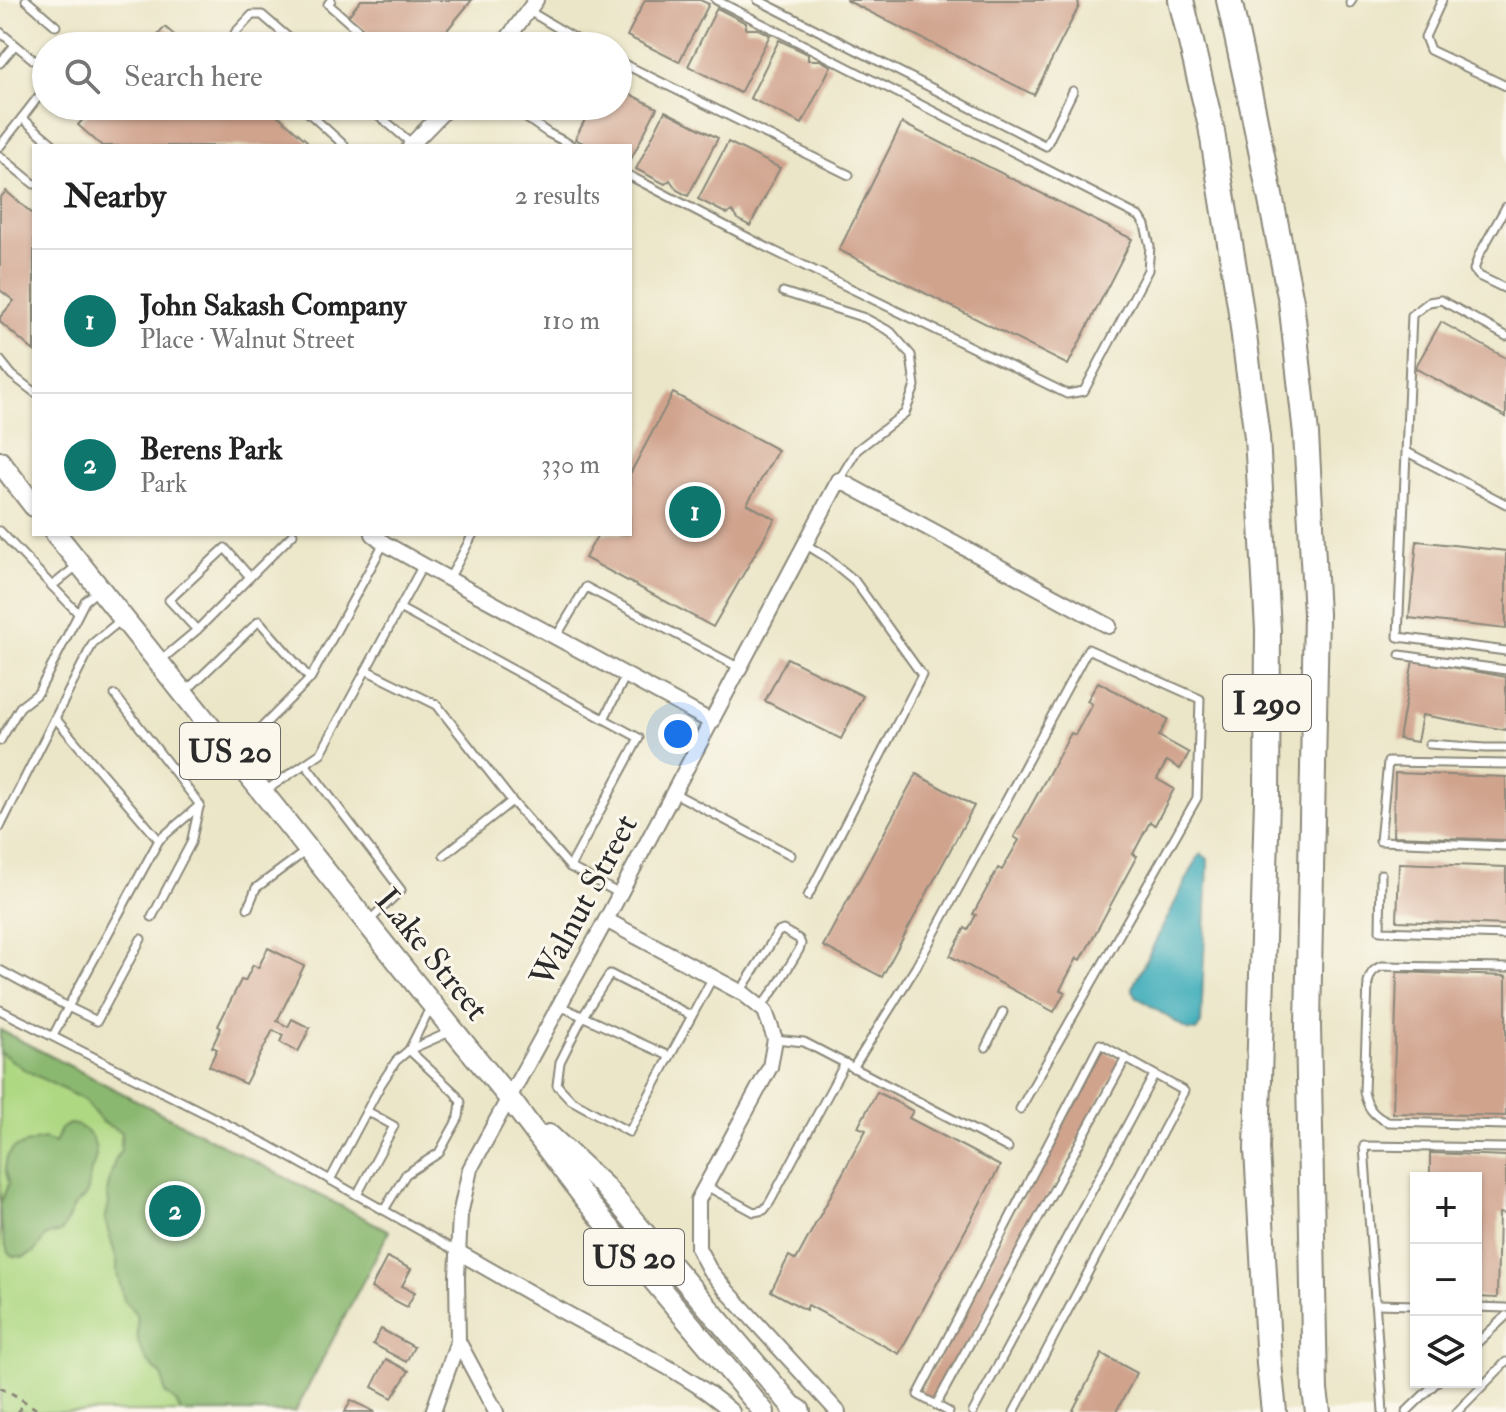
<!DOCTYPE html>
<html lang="en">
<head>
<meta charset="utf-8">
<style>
  body { margin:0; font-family:"IM FELL Double Pica",serif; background:#f6f6f6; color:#222 }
  .controls { position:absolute; right:24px; bottom:24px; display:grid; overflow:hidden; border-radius:0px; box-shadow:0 2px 6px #0004 }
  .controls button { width:72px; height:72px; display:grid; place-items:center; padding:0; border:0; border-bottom:2px solid #e0e0e0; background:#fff; color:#222; font:40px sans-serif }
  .you { position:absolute; left:678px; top:734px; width:28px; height:28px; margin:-20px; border:6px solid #fff; border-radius:50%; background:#1a73e8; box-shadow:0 0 0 12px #1a73e833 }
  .badge { display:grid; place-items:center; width:52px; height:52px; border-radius:50%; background:#0f766e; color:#fff; font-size:26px; font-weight:700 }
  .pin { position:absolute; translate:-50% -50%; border:4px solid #fff; box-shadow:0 2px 8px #0006 }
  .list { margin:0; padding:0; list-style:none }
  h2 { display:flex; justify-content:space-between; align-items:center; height:104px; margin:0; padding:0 32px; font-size:34px }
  h2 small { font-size:26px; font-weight:400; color:#767676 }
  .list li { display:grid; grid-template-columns:52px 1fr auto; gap:24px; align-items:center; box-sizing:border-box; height:144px; padding:0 32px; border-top:2px solid #e0e0e0 }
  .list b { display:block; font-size:30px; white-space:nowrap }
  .list p { margin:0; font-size:26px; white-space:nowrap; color:#767676 }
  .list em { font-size:26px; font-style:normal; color:#767676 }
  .icon { flex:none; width:44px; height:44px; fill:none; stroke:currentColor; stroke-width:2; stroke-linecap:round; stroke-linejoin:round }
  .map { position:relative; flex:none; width:1506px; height:1412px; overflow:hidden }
  .search { position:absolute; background:#fff; box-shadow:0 2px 6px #0004; left:32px; top:32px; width:600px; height:88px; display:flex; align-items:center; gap:20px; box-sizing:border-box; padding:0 28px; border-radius:44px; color:#767676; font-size:30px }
  .panel { position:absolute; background:#fff; box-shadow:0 2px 6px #0004; left:32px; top:144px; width:600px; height:392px; border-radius:0px }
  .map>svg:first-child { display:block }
  .green { fill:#afd883; stroke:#6d8257; stroke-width:2 }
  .forest { fill:#8bb871; stroke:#5b724e; stroke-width:2 }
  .water { fill:#3babb9; stroke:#336b72; stroke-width:2 }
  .building { fill:#d0a38d }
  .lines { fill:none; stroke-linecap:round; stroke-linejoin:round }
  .service-casing { stroke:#8b887a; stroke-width:11 }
  .minor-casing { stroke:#8b887a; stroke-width:18 }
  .primary-casing { stroke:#8b887a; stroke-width:24 }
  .motorway-casing { stroke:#8b887a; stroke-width:28 }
  .path { stroke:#8b887a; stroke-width:3; stroke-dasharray:6 6; stroke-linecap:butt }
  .service { stroke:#fff; stroke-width:7 }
  .minor { stroke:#fff; stroke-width:14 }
  .primary { stroke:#fff; stroke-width:20 }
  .motorway { stroke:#fff; stroke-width:24 }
  .labels { text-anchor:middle; stroke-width:6; stroke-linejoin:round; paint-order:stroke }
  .shield { fill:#fbf7ec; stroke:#696865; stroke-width:2 }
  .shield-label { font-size:32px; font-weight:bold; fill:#2b2b2b }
  .street-label { font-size:34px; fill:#2b2b2b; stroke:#fbf7ec }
</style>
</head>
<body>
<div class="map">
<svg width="1506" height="1412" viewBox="0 0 1506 1412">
  <rect width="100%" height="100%" fill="#fbf7ec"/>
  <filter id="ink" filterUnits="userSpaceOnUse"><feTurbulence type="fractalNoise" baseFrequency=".0125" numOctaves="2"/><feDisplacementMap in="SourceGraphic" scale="16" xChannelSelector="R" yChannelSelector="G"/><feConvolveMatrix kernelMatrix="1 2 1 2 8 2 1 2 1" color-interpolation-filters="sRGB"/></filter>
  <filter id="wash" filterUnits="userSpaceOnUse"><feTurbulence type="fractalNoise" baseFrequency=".006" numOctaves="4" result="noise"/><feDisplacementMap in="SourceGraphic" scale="32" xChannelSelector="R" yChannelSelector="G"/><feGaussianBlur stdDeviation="1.8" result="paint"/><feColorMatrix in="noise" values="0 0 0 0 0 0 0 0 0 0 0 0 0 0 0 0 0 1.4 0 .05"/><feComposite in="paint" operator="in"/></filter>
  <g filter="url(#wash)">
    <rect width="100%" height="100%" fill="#ebe6c8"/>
    <polygon class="green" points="0,1030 389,1231 295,1412 0,1412"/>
    <g class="forest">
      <polygon points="0,1030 389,1231 295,1412 181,1412 176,1402 165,1393 163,1377 147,1361 138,1343 137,1315 124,1300 117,1273 117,1261 105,1220 109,1203 107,1193 110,1178 115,1160 121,1150 121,1132 102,1122 84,1100 25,1070 0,1052"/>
      <path d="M 69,1124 C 85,1125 95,1137 96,1153 C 96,1160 93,1165 91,1171 C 88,1179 90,1188 86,1195 C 82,1201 76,1202 73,1208 C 69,1216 67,1223 62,1231 L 46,1236 L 34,1252 L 24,1257 L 14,1256 L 9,1253 L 5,1244 L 0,1219 L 0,1204 L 9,1183 L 5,1169 L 7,1157 L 14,1148 L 35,1141 L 45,1139 L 55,1143 L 61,1129 Z"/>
    </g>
    <polygon class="water" points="1201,854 1208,859 1208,864 1201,1024 1196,1031 1188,1030 1137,997 1132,988 1198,857"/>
    <g id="blocks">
      <g class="building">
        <polygon points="361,0 472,0 434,46 385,46 348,16"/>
        <polygon points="645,0 700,0 709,4 679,62 627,36"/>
        <polygon points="846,0 1078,0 1079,6 1034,95"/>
        <polygon points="717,8 746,23 746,29 758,29 770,35 740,93 688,66"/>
        <polygon points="165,27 187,46 148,46"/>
        <polygon points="779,40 808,54 808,60 820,60 831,66 802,124 750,98"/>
        <polygon points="618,88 657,108 630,161 630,146 589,146 575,139 592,106 618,106"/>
        <polygon points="95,106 267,106 307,141 305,144 307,146 102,146 78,125"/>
        <polygon points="665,111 718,138 688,196 677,190 670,180 665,184 636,169"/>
        <polygon points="902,123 1132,239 1068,365 839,250"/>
        <polygon points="728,142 780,168 750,226 739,220 732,211 727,214 698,199"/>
        <polygon points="6,191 34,215 34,351 0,322 0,317 14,301 0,290 0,198"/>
        <polygon points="1441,322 1506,358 1506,417 1415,368"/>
        <polygon points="673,393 778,450 747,504 775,519 713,627 585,558 598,534 630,534 630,474"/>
        <polygon points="1417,541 1506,551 1506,629 1409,618"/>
        <polygon points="787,658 863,696 841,739 765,701"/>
        <polygon points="1413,660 1506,677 1506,730 1422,715 1417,742 1399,739"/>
        <polygon points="1098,682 1168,719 1159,736 1189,753 1180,769 1167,761 1157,779 1174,789 1155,825 1150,822 1133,854 1137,856 1081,960 1077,958 1060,990 1065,992 1054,1012 950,956 965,928 968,930 976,915 973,914 998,868 1002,870 1019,840 1014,837 1071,733 1075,735 1092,704 1087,701"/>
        <polygon points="1395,773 1506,777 1506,840 1393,836"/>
        <polygon points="916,774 974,806 882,977 823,946"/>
        <polygon points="1399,863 1506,867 1506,925 1397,921"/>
        <polygon points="268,948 304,966 277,1021 288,1027 292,1019 310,1028 298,1052 280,1042 283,1035 273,1030 245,1084 209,1066 217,1049 212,1047 221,1028 218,1026 241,980 245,981 253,965 258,968"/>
        <polygon points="1397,972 1506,976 1506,1116 1393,1113"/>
        <polygon points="1103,1050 1121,1060 936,1402 920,1394"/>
        <polygon points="877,1092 913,1111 909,1118 1000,1166 899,1354 808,1305 806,1310 771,1291 789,1256 796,1260 866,1130 858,1127"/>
        <polygon points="1430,1153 1506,1156 1506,1214 1499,1213 1497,1298 1476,1297 1476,1178 1430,1178"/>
        <polygon points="387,1257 411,1269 402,1286 415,1292 407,1307 371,1288"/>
        <polygon points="381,1329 414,1347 406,1362 373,1344"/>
        <polygon points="1102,1354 1137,1373 1116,1412 1072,1412"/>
        <polygon points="386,1359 409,1371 392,1398 372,1387"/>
        <polygon points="351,1400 375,1412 345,1412"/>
      </g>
    </g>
  </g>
  <g filter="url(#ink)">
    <use href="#blocks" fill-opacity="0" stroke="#8b887a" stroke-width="2"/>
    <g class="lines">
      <defs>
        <g id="service">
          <polyline points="26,0 56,26"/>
          <polyline points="331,0 328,4 376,46"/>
          <polyline points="758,0 1046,146 1073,91"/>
          <polyline points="1442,0 1425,37 1430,50 1506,86"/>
          <polyline points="1350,3 1352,0"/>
          <polyline points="529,11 588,46"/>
          <polyline points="0,32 46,70"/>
          <polyline points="235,46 235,33 252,15 262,15 298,46"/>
          <polyline points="618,61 849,175"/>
          <polyline points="0,63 15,45"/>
          <polyline points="301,106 345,146"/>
          <polyline points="368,106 411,143"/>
          <polyline points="509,106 548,133 573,146"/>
          <polyline points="22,118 55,146"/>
          <polyline points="0,146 46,87"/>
          <polyline points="0,156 34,184"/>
          <polyline points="630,176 768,248 1067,394 1084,391 1148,270 1150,246 1145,225 1140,217 716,0"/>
          <polyline points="1506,207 1479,255 1474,270 1479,276 1506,289"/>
          <polyline points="783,292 865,318 891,332 911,355 915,386 905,413 857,450 839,480"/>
          <polyline points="1506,336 1441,300 1429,302 1412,315 1398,637 1506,651"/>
          <polyline points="0,360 12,375 34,392"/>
          <polyline points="1407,452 1506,504"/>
          <polyline points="0,531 52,586 78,565"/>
          <polyline points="805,544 826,557 854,580 922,675 808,896"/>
          <polyline points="449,579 473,534"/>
          <polyline points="52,586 78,613"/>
          <polyline points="399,608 639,738 570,867"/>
          <polyline points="197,630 169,600 225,548 250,577"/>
          <polyline points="556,637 586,587 740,668"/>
          <polyline points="1400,655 1506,670"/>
          <polyline points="160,661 197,630 293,534"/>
          <polyline points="366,670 437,705 512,801 570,867 620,894"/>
          <polyline points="310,679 384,543"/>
          <polyline points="185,692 259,621 310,679 234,755"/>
          <polyline points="55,718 159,840 200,805 115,695"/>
          <polyline points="604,719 626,675"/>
          <polyline points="0,741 20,707 38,693 85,601 98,590"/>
          <polyline points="1429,744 1485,748 1506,748"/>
          <polyline points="1506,764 1388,762 1380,841 1506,846"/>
          <polyline points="306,765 401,890 369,921"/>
          <polyline points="265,791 321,753 423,565"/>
          <polyline points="674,793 791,855"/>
          <polyline points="0,827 93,643 121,620"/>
          <polyline points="444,855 512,801"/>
          <polyline points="1381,874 1380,931 1506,935"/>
          <polyline points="248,908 256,888 306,851"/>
          <polyline points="152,917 191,843 199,807"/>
          <path d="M 1506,968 L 1382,966 C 1373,969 1370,974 1368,983 L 1364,1092 C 1367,1107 1373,1116 1388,1122 L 1506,1125"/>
          <polyline points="0,970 68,1007 159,840"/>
          <polyline points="740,992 778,932 783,930 799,939 801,944 799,950 777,986 761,1007"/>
          <polyline points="560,1006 669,1056"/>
          <polyline points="0,1010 270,1146 458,1252"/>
          <polyline points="692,1016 610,974 583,1016 560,1062 557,1085 571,1100 629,1132 713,977"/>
          <polyline points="53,1036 68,1007 97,1021 141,939"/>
          <polyline points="775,1039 804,1042 1008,1148"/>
          <polyline points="986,1047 1003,1012"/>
          <polyline points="409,1050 431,1006"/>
          <polyline points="853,1068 916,967 1088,649 1200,699 1197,798 1020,1109"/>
          <polyline points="330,1180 381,1084 396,1061 409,1050 450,1032"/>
          <polyline points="706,1186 754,1212 764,1210 770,1202 845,1063"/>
          <polyline points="357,1195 394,1126 367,1111"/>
          <polyline points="384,1210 406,1174 439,1153 459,1117 461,1102 455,1093 409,1050"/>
          <polyline points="1375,1304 1416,1305"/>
          <polyline points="1476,1307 1506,1308"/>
          <polyline points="1476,1344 1506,1316"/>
          <polyline points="936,1405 1126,1058"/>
          <polyline points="949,1412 918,1395 1100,1044 1184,1091 1014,1412"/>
          <polyline points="973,1412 1154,1075"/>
          <polyline points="1383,1412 1364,1146 1506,1148"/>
          <polyline points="1406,1412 1437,1382"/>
          <polyline points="1457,1412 1506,1362"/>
        </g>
        <g id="minor">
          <polyline points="502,46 536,0"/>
          <polyline points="410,146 449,106"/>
          <polyline points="373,534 384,543 423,565 712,722"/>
          <polyline points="606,920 744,994 765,1011 775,1039 770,1067 698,1200 698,1248 709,1269 727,1291 838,1412"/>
          <path d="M 458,1252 C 501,1276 543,1301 586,1324 C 635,1351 690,1374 732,1412"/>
          <polyline points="458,1341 496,1412"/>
          <polyline points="433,1412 458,1341 457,1276 460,1215 470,1169 606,920 839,480 1109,626"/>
        </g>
        <g id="primary">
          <polyline points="0,462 34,506"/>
          <polyline points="56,534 427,998 509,1098 585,1199 764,1412"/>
          <polyline points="549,1135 604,1186 797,1412"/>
        </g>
        <g id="motorway">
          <polyline points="1181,0 1211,126 1240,305 1257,437 1268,630 1267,799 1257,1149 1269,1364 1274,1412"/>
          <polyline points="1229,0 1253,110 1291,301 1306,434 1316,614 1308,1025 1315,1391 1318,1412"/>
          <polyline points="795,1410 798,1412"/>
        </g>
      </defs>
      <use href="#service" class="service-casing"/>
      <use href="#minor" class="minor-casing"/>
      <use href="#primary" class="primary-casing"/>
      <use href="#motorway" class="motorway-casing"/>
      <g class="path">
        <polyline points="0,1388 13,1394 41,1412"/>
        <polyline points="18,1412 25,1401"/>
      </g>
      <use href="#service" class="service"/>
      <use href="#minor" class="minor"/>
      <use href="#primary" class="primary"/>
      <use href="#motorway" class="motorway"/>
    </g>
  </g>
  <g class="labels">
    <g class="shield">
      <rect x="1223" y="675" width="88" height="56" rx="6"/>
      <rect x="180" y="723" width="100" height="56" rx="6"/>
      <rect x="584" y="1229" width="100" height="56" rx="6"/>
    </g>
    <g class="shield-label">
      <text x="1267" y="714">I 290</text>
      <text x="230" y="762">US 20</text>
      <text x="634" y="1268">US 20</text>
    </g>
    <g class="street-label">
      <text transform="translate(583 900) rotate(-62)" y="12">Walnut Street</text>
      <text transform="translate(433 954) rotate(51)" y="12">Lake Street</text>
    </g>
  </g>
</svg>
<div class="controls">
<button>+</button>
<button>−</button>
<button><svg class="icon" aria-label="layers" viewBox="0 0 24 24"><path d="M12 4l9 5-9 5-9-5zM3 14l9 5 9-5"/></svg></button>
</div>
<div class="you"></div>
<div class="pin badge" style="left:695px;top:512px">1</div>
<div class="pin badge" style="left:175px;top:1211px">2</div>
<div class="search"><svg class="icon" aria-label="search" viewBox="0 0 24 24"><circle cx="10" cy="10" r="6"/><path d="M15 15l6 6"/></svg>Search here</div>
<section class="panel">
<h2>Nearby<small>2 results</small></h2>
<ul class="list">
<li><span class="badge">1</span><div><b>John Sakash Company</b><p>Place · Walnut Street</p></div><em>110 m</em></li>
<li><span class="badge">2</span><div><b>Berens Park</b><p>Park</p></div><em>330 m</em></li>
</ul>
</section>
</div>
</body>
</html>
